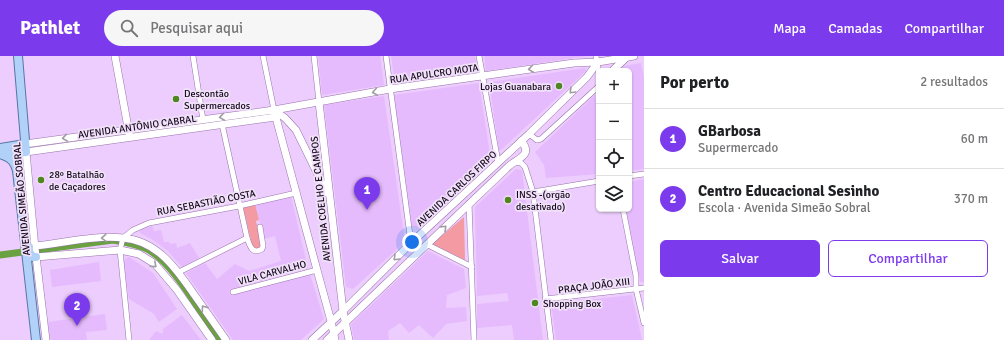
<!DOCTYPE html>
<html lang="pt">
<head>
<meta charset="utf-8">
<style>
  body { margin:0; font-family:Signika,sans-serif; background:#f6f6f6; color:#202124 }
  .controls { position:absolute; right:12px; top:12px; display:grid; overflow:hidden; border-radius:6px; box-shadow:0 1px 3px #0004 }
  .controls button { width:36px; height:36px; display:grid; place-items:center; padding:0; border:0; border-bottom:1px solid #e0e0e0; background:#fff; color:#202124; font:20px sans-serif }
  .you { position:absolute; left:412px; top:186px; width:14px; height:14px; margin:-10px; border:3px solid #fff; border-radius:50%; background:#1a73e8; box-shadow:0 0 0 6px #1a73e833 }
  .badge { display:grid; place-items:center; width:26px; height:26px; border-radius:50%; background:#7c3aed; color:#fff; font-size:13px; font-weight:700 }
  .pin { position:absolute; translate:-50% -33px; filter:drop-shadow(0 1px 2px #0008) }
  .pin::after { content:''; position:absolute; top:21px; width:14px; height:12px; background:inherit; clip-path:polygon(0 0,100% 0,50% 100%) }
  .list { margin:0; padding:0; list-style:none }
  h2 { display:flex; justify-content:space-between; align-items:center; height:52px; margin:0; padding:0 16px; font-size:17px }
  h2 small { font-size:13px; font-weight:400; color:#757577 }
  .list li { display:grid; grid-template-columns:26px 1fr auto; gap:12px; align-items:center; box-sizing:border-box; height:60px; padding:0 16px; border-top:1px solid #e0e0e0 }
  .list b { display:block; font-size:15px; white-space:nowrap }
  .list p { margin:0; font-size:13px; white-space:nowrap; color:#757577 }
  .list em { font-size:13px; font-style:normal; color:#757577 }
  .actions { display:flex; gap:8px; padding:12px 16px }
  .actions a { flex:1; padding:9px 0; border:1px solid #7c3aed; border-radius:6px; text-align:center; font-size:14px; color:#7c3aed }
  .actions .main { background:#7c3aed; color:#fff }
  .icon { flex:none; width:22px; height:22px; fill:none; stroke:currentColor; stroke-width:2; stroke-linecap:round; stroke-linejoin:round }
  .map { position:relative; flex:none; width:644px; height:284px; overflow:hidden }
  header { display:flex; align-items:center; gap:24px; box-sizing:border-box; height:56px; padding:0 20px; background:#7c3aed; color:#fff }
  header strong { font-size:19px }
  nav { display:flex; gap:22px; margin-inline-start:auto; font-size:14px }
  .search { width:280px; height:36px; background:#f6f6f6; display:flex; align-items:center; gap:10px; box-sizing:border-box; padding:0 14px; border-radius:22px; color:#757577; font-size:15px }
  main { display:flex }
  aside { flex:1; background:#fff }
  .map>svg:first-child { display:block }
  .built { fill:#e6bbfd }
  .green { fill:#f49aa2 }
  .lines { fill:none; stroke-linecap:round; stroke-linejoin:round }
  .canal { stroke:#6aa141; stroke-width:7 }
  .street-casing { stroke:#9873ab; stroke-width:6 }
  .secondary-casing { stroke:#9873ab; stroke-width:8 }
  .primary-casing { stroke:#5876a7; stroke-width:10 }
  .street { stroke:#fff; stroke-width:5 }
  .secondary { stroke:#fff; stroke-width:7 }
  .primary { stroke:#b1d1f8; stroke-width:8 }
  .oneway { stroke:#a19ca4 }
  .poi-dot { fill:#4f861f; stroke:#f0e1f9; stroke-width:1.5 }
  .labels { text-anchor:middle; stroke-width:3.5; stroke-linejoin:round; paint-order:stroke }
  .street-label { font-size:10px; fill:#14071b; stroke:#f0e1f9 }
  .poi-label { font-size:10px; fill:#14071b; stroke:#f0e1f9; text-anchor:start }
</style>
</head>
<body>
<header>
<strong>Pathlet</strong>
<div class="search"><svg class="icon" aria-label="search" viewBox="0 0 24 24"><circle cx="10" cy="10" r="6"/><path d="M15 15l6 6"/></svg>Pesquisar aqui</div>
<nav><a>Mapa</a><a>Camadas</a><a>Compartilhar</a></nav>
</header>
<main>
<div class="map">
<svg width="644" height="284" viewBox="0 0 644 284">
  <rect width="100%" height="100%" fill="#eccdfd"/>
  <g class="built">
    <polygon points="318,0 380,0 384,29 322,39"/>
    <polygon points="391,0 475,0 478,14 395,27"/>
    <polygon points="484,0 587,0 486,15"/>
    <polygon points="641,7 644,21 644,113 629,115 629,15 619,15 623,10"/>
    <polygon points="585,12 586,15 501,94 499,94 489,26"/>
    <polygon points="479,27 491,105 418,172 412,170 394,39"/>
    <polygon points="595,39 599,62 599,118 546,122 544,109 535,96"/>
    <polygon points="384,40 405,186 353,233 346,231 324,49"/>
    <polygon points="516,113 522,114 543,284 514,284 512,269 477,272 477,248 509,245 507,237 477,240 475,151"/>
    <polygon points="644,123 644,226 640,226 626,153 629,153 629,126"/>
    <polygon points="291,140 308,212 229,234 231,239 310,218 324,263 301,284 233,284 186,217 205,207 217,223 235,208 249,215 281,205 275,180 264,183 255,148"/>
    <polygon points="152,170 154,175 161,174 164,186 169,186 170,188 176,187 177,192 190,187 199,202 182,211 168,195 153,184 140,177 140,173"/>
    <polygon points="428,195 464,213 466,232 447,239 446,252 466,251 467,265 446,268 433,282 419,269 409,277 400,267 388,275 389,284 354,284 351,268"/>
    <polygon points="129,201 153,217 177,253 159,266 154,258 129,243 123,204"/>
    <polygon points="99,206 101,225 52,231 50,214"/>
    <polygon points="632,239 642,284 556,284 551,248"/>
    <polygon points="105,258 107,274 86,276 87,284 50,284 48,266"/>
    <polygon points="182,259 201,284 149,284 156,275 163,278 163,273"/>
  </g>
  <g class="green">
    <polygon points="255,148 259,164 256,165 262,191 253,193 243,151"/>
    <polygon points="464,161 465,204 432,188"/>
  </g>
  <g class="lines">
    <path class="canal" d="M 0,199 L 113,184 C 125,186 138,188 149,194 C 176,210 200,257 219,284"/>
    <defs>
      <g id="street">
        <polyline points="193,0 203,64"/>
        <polyline points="263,0 274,54"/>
        <polyline points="314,0 319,46"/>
        <polyline points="386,0 411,187"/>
        <polyline points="479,0 498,106"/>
        <polyline points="596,0 599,18"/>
        <path d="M 222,68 L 247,182 C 250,190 252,199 262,193 L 263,190 L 260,171"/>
        <polyline points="529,78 537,84 541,83 599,30"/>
        <polyline points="516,106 521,107 525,111 533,136 551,284"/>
        <polyline points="629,120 644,118"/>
        <polyline points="533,136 599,125"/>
        <polyline points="469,147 474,284"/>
        <polyline points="623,153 636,220 636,233 644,267"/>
        <polyline points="426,188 472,211"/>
        <polyline points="179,216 247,182"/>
        <polyline points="233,236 317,214"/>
        <polyline points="545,243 644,232"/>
        <polyline points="129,284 120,194 123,182 133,174 149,167 239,150 296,137"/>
      </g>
      <g id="secondary">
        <polyline points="115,0 129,77"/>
        <polyline points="612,15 627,1"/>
        <polyline points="319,46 343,255 349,284"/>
        <polyline points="274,54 285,62 296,74 327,137"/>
        <polyline points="275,58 317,214 331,265 335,284"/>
        <polyline points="25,88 274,54 390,33 574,7 598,6 634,0"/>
        <path d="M 35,190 C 63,187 95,179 123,182 C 160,185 179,217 198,244 C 207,257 217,271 226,284"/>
        <polyline points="36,201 120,194 139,198 155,208 177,234 212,284"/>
        <polyline points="46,284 35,192 26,96 276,61"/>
        <polyline points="312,284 343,255 411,187 529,78 587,21 598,6"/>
        <path d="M 327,284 L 509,110 C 517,103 534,99 521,85"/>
      </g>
      <g id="primary">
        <polyline points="0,92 25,88"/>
        <path d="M 3,99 C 11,102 15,106 17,115 L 36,284"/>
        <polyline points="3,99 26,96 18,0"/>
        <polyline points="29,191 29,196 33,201 36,201"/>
      </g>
    </defs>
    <use href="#street" class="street-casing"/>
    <use href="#secondary" class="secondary-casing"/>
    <use href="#primary" class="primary-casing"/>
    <use href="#street" class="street"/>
    <use href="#secondary" class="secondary"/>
    <use href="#primary" class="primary"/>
  </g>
  <defs><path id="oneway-chevron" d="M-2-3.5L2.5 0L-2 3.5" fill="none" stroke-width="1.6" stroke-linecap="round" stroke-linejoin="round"/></defs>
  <g class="oneway">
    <use href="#oneway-chevron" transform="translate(531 13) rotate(172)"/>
    <use href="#oneway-chevron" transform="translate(572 35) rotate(135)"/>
    <use href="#oneway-chevron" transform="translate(375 36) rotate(170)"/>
    <use href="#oneway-chevron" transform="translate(222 61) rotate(172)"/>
    <use href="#oneway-chevron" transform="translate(65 82) rotate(172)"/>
    <use href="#oneway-chevron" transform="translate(444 172) rotate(-44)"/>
    <use href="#oneway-chevron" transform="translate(104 182) rotate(176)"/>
    <use href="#oneway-chevron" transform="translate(396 202) rotate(135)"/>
    <use href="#oneway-chevron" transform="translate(154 209) rotate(42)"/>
    <use href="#oneway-chevron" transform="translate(204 252) rotate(-125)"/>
  </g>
  <g class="poi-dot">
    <circle cx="559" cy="30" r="4"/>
    <circle cx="176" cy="43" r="4"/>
    <circle cx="41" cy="124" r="4"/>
    <circle cx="508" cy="144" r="4"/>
    <circle cx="535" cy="247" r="4"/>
  </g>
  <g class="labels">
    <g class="street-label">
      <text transform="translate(434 17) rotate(-8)" y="4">RUA APULCRO MOTA</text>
      <text transform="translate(137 70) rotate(-8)" y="4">AVENIDA ANTÔNIO CABRAL</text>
      <text transform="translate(456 132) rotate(-43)" y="4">AVENIDA CARLOS FIRPO</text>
      <text transform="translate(21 143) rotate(-95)" y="4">AVENIDA SIMEÃO SOBRAL</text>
      <text transform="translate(320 143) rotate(-96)" y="4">AVENIDA COELHO E CAMPOS</text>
      <text transform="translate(206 146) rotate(-11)" y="4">RUA SEBASTIÃO COSTA</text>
      <text transform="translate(272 216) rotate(-15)" y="4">VILA CARVALHO</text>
      <text transform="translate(594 229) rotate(-7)" y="4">PRAÇA JOÃO XIII</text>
    </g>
    <g class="poi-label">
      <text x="551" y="34" text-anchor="end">Lojas Guanabara</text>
      <text x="184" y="41">Descontão<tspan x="184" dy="12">Supermercados</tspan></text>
      <text x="49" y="122">28º Batalhão<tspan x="49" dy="12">de Caçadores</tspan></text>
      <text x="516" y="142">INSS -(orgão<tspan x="516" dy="12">desativado)</tspan></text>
      <text x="543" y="251">Shopping Box</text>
    </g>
  </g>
</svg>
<div class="controls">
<button>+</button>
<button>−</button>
<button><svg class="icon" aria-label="locate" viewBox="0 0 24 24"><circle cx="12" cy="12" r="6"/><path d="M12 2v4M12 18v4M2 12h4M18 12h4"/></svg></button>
<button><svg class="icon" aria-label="layers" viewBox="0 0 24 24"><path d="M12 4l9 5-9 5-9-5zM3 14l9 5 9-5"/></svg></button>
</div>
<div class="you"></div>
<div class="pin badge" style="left:367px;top:154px">1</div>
<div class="pin badge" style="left:77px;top:270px">2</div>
</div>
<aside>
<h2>Por perto<small>2 resultados</small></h2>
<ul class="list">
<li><span class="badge">1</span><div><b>GBarbosa</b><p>Supermercado</p></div><em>60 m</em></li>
<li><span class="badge">2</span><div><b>Centro Educacional Sesinho</b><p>Escola · Avenida Simeão Sobral</p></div><em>370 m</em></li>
</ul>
<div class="actions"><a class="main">Salvar</a><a>Compartilhar</a></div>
</aside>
</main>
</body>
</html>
